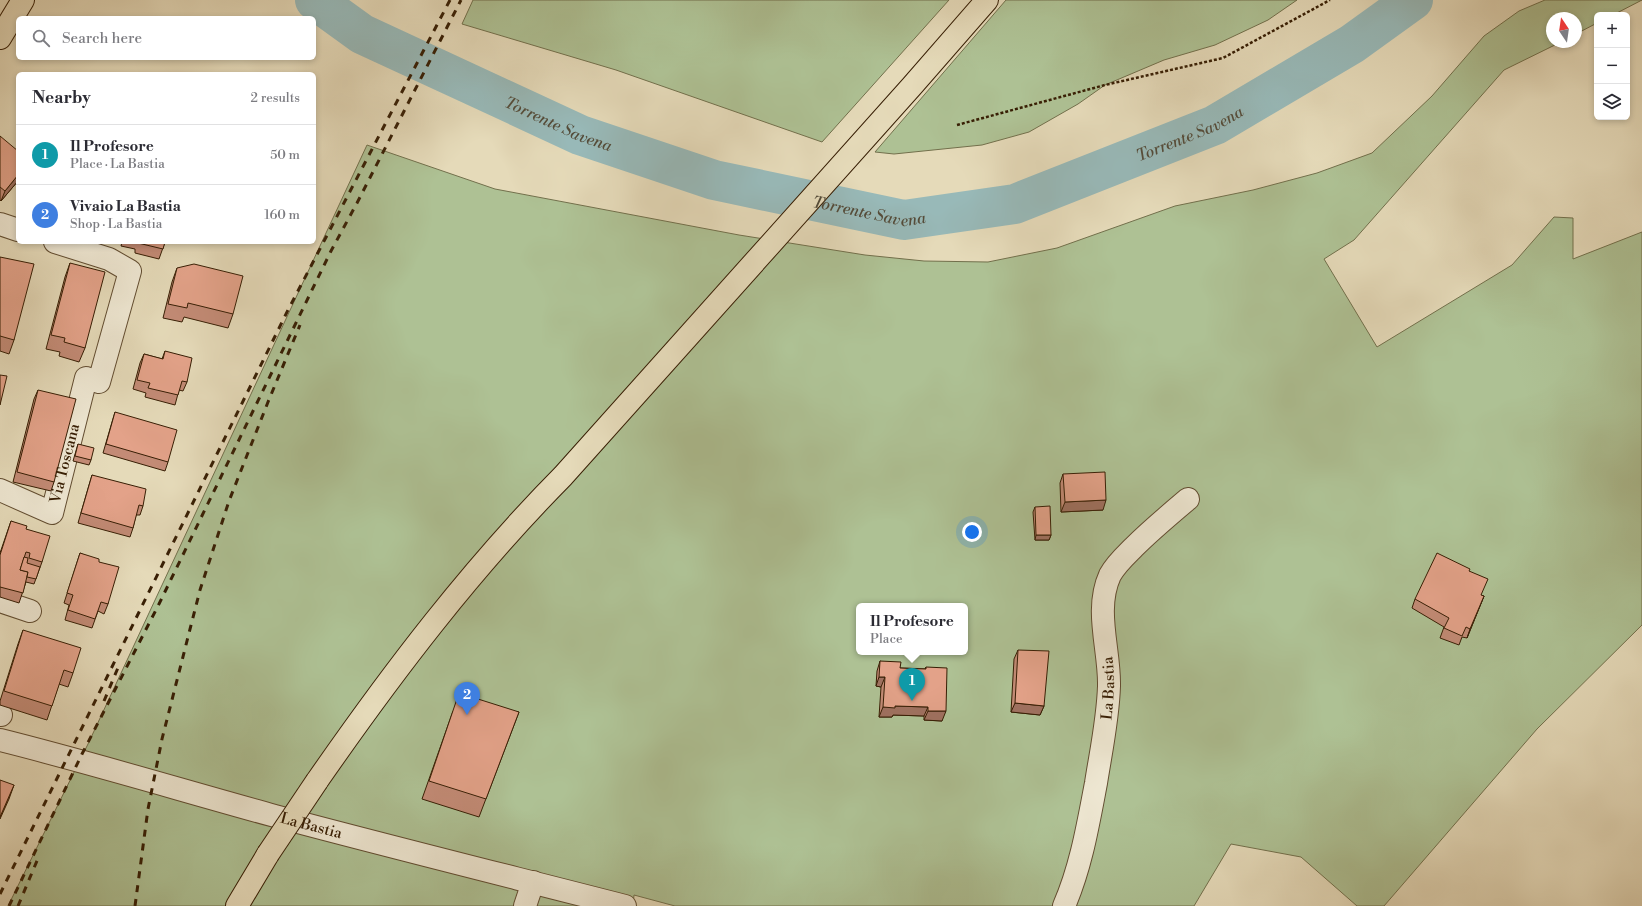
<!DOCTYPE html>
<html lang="en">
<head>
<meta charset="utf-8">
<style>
  body { margin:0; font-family:"Libre Bodoni",serif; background:#f7f7f7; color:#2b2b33 }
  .controls { position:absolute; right:12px; top:12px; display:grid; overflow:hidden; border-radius:6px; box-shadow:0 2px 6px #0003 }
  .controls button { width:36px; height:36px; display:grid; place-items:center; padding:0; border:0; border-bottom:1px solid #e1e1e2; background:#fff; color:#2b2b33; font:20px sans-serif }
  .compass { position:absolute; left:1546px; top:12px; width:36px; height:36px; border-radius:50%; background:#fff; box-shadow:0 2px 6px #0003; rotate:347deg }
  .you { position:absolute; left:972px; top:532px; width:14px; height:14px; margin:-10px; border:3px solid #fff; border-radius:50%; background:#1a73e8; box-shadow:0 0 0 6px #1a73e833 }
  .badge { display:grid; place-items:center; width:26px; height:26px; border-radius:50%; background:#8f2418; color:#fff; font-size:13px; font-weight:700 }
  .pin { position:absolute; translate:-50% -33px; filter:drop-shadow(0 1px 2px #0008) }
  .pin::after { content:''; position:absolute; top:21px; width:14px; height:12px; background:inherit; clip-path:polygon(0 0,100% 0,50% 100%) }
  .popup { position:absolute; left:856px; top:603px; width:112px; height:52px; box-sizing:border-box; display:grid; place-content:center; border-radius:6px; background:#fff; filter:drop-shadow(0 1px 3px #0005); font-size:13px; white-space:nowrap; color:#7c7c81 }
  .popup b { font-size:15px; color:#2b2b33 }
  .popup::after { content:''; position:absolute; left:50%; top:100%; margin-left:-8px; border:8px solid transparent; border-top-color:#fff }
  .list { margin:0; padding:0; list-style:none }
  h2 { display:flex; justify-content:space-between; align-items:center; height:52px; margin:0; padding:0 16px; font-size:17px }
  h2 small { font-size:13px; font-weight:400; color:#7c7c81 }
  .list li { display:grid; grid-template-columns:26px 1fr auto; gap:12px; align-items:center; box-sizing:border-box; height:60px; padding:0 16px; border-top:1px solid #e1e1e2 }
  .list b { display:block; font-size:15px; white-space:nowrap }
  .list p { margin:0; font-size:13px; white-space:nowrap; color:#7c7c81 }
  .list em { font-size:13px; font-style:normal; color:#7c7c81 }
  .icon { flex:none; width:22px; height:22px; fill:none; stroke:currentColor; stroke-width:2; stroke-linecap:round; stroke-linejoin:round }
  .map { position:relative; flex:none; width:1642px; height:906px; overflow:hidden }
  .search { position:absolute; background:#fff; box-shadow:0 2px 6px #0003; left:16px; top:16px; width:300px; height:44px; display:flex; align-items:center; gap:10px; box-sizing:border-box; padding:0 14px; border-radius:6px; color:#7c7c81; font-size:15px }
  .panel { position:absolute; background:#fff; box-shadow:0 2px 6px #0003; left:16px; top:72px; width:300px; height:172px; border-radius:6px }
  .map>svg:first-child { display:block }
  .green { fill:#aec194; stroke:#72704c; fill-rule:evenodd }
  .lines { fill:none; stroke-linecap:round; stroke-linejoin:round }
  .river { stroke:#98b9b8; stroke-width:40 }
  .minor-casing { stroke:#624d31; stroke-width:24 }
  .major-casing { stroke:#371e04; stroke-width:24 }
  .path { stroke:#371e04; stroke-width:2.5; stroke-dasharray:3 2; stroke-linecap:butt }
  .minor { stroke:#eee7d2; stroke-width:22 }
  .major { stroke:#e5dab9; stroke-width:22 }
  .rail { stroke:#371e04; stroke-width:3; stroke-dasharray:7 7; stroke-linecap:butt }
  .major-bridge-casing { stroke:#371e04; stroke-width:24; stroke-linecap:butt }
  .major-bridge { stroke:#e5dab9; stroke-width:22 }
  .wall { fill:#c38b76; stroke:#371e04 }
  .shaded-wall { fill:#9f7160; stroke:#371e04 }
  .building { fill:#e3a289; stroke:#371e04 }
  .labels { text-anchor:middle; stroke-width:3; stroke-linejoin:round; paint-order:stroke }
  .street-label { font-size:15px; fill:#371e04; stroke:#eee7d2 }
  .water-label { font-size:16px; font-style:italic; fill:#544c3a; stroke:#eee7d2 }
</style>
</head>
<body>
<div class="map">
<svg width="1642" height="906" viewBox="0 0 1642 906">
  <rect width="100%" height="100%" fill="#e5dab9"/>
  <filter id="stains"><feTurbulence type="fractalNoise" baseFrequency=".005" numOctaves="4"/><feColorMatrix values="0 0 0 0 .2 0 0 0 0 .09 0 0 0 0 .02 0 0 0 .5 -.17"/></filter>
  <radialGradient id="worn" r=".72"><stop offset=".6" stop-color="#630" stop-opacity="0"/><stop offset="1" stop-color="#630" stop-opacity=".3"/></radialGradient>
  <g class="green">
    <polygon points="473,0 949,0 822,142 616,70 462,24"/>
    <polygon points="1006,0 1297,0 1268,20 1215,45 1164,60 1105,85 1078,104 1029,132 982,145 894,154 875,152"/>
    <path d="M 1545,0 L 1642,0 L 1613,15 L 1597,15 L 1597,23 L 1576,34 L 1576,18 L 1552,18 L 1552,42 L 1561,42 L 1504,70 L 1354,240 L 1324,259 L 1377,347 L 1512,265 L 1554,217 L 1573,218 L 1573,259 L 1642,232 L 1642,625 L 1537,729 L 1384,906 L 1357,906 L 1301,857 L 1231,844 L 1194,906 L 675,906 L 634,895 L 633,906 L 8,906 L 88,744 L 367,145 L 495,189 L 739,235 L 865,255 L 924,261 L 988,262 L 1057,248 L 1175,206 L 1253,190 L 1317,173 L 1372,153 L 1432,96 L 1484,36 L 1519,11 ZM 859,606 L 965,606 L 965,652 L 859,652 Z"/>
  </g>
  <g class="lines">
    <path class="river" id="s1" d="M 315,0 L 362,34 L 580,135 L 714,180 L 904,220 L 1015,204 L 1215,125 L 1352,44 L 1413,0"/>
    <defs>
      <g id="minor">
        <polyline points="0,224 18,230"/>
        <path id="s2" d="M 0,490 L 52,513 L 86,378 L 99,382 L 130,271 L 109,259 L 55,242"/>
        <polyline points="0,601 30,611"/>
        <polyline points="0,714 1,715"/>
        <path id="s3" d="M 0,740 C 92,763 184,791 275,816 C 391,847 508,876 625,906"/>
        <polyline points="525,906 533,882"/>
        <path id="s4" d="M 1064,906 C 1081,867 1088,825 1096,783 C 1101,751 1108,719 1109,686 C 1110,650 1094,610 1110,575 C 1116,564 1125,556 1134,547 C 1151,530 1169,515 1188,499"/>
      </g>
      <g id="major">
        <polyline points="0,38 23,0"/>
        <path d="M 317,781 C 392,673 471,569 563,476 L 912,86 L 987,0"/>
        <polyline points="237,906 268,854"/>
      </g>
    </defs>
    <use href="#minor" class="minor-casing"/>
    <use href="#major" class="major-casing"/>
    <polyline class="path" points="957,125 1105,85 1223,58 1330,0"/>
    <use href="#minor" class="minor"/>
    <use href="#major" class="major"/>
    <g class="rail">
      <polyline points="104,701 120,663"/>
      <polyline points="0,894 288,310 450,0"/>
      <polyline points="9,906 82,754 158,606 331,251 357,203 461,0"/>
      <polyline points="18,906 39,856"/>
      <polyline points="135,906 148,809 162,739 200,590 229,501 268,402 300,325"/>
    </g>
    <defs>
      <polyline id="major-bridge" points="268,854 317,781"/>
    </defs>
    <use href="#major-bridge" class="major-bridge-casing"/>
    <use href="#major-bridge" class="major-bridge"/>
  </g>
  <g class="wall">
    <polygon points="0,136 18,181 1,201 0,200"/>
    <polygon points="122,242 165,242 159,259 135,253 135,249 121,246"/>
    <polygon points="0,257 14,340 9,354 0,351"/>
    <polygon points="70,263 85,348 79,362 59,356 60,352 46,349 65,277"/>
    <polygon points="177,268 233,314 228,328 184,317 182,322 163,318 172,282"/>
    <polygon points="165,351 187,382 183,391 179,390 175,405 145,397 146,393 133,389 140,363 144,354 162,359"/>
    <polygon points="38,390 54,482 51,491 13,482 34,399"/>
    <polygon points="115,412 168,462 165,471 103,453 112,422"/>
    <polygon points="78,444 91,460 89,465 73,461"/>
    <polygon points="1063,474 1103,510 1061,512 1060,483"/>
    <polygon points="92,475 143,506 140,515 136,515 133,528 130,537 78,523 89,485"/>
    <polygon points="1035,507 1051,535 1049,540 1035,540 1033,512"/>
    <polygon points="11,521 26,529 42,562 34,584 26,582 19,603 0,597 0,553"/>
    <polygon points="80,553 99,562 108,604 104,614 98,611 92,628 65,620 69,605 64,603"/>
    <polygon points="1469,571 1481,595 1484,596 1467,638 1462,637 1459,645 1440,638 1444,627 1412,608 1415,599"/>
    <polygon points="23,630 73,673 68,687 59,684 47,720 0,705 0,701 18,644"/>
    <polygon points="1018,650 1044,706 1040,715 1011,712 1014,659"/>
    <polygon points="880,661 900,668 925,669 926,667 942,721 924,720 924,716 893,715 892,717 879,717 881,687 876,686 877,671"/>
    <polygon points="453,711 519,712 479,817 422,799"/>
  </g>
  <g class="shaded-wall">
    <polygon points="18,175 18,181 1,201 5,191"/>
    <polygon points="1106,500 1103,510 1061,512 1065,502"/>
    <polygon points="1036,535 1051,535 1049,540 1035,540"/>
    <polygon points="1484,596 1480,606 1467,638 1470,629"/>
    <polygon points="879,677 885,677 881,687 876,686"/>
    <polygon points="1015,703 1044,706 1040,715 1011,712"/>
    <polygon points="895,706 928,707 924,716 893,715 892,717 879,717 883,707"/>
    <polygon points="928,711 946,711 942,721 924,720"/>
    <polygon points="14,785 9,799 0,819 0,817"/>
  </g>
  <g class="building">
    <polygon points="0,136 18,151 18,175 5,191 0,187"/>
    <polygon points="138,242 165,242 163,249 138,243"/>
    <polygon points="0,257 34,264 14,340 0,336"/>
    <polygon points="70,263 105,272 85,348 64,342 65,338 51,335"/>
    <polygon points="194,264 243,276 233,314 188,303 187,308 168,304 177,268"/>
    <polygon points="165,351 192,358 187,382 182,381 178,395 148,388 150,383 137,380 144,354 163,359"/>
    <polygon points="0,375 7,376 0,405"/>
    <polygon points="38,390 76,399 54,482 17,472"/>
    <polygon points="115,412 177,430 168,462 106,444"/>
    <polygon points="78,444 94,448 91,460 75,456"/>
    <polygon points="1105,472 1106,500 1065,502 1063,474"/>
    <polygon points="92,475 146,489 143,506 139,505 133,528 81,513"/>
    <polygon points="1050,506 1051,535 1036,535 1035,507"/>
    <polygon points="11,521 27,526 26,529 50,536 42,562 29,558 30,553 26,552 20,570 28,572 23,593 0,587 0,555"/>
    <polygon points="80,553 99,559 99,562 119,567 108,604 101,602 95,619 68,610 73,595 67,593"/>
    <polygon points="1437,553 1470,569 1469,571 1488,579 1481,595 1484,596 1470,629 1466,627 1462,636 1444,628 1449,618 1415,599"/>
    <polygon points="24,557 28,558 27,563 40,567 36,579 27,577 28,572 20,570"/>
    <polygon points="23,630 81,648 73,673 64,670 52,706 4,691"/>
    <polygon points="1018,650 1049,651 1044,706 1015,703"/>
    <polygon points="880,661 901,662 900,668 926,669 926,667 947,668 946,711 928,711 928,707 895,706 895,708 883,707 885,677 879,677"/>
    <polygon points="459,693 519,712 486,799 429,781"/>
    <polygon points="0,780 14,785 0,817"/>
  </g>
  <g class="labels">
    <g class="street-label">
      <text dy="5" stroke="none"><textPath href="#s2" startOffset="108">Via Toscana</textPath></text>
      <text dy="5" stroke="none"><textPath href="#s4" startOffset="223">La Bastia</textPath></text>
      <text dy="5" stroke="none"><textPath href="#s3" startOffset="323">La Bastia</textPath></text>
    </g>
    <g class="water-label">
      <text dy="6" stroke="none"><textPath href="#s1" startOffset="274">Torrente Savena</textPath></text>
      <text dy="6" stroke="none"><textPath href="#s1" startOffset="934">Torrente Savena</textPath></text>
      <text dy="6" stroke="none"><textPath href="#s1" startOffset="598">Torrente Savena</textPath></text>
    </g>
  </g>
  <rect width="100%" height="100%" filter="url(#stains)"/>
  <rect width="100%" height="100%" fill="url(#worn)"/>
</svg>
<div class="controls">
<button>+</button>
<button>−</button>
<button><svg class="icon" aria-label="layers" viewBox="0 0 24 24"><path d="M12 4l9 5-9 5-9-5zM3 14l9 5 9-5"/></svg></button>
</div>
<svg class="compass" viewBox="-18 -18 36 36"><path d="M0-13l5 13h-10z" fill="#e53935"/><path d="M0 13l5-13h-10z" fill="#7c7c81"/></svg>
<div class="you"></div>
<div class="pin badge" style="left:912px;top:701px;background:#0f9aa8">1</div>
<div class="popup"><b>Il Profesore</b>Place</div>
<div class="pin badge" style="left:467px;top:715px;background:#3f7fe0">2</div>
<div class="search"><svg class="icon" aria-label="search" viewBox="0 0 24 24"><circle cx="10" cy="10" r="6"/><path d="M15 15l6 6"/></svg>Search here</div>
<section class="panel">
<h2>Nearby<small>2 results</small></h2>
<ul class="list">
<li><span class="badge" style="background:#0f9aa8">1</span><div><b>Il Profesore</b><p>Place · La Bastia</p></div><em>50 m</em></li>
<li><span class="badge" style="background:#3f7fe0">2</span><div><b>Vivaio La Bastia</b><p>Shop · La Bastia</p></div><em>160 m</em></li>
</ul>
</section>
</div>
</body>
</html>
